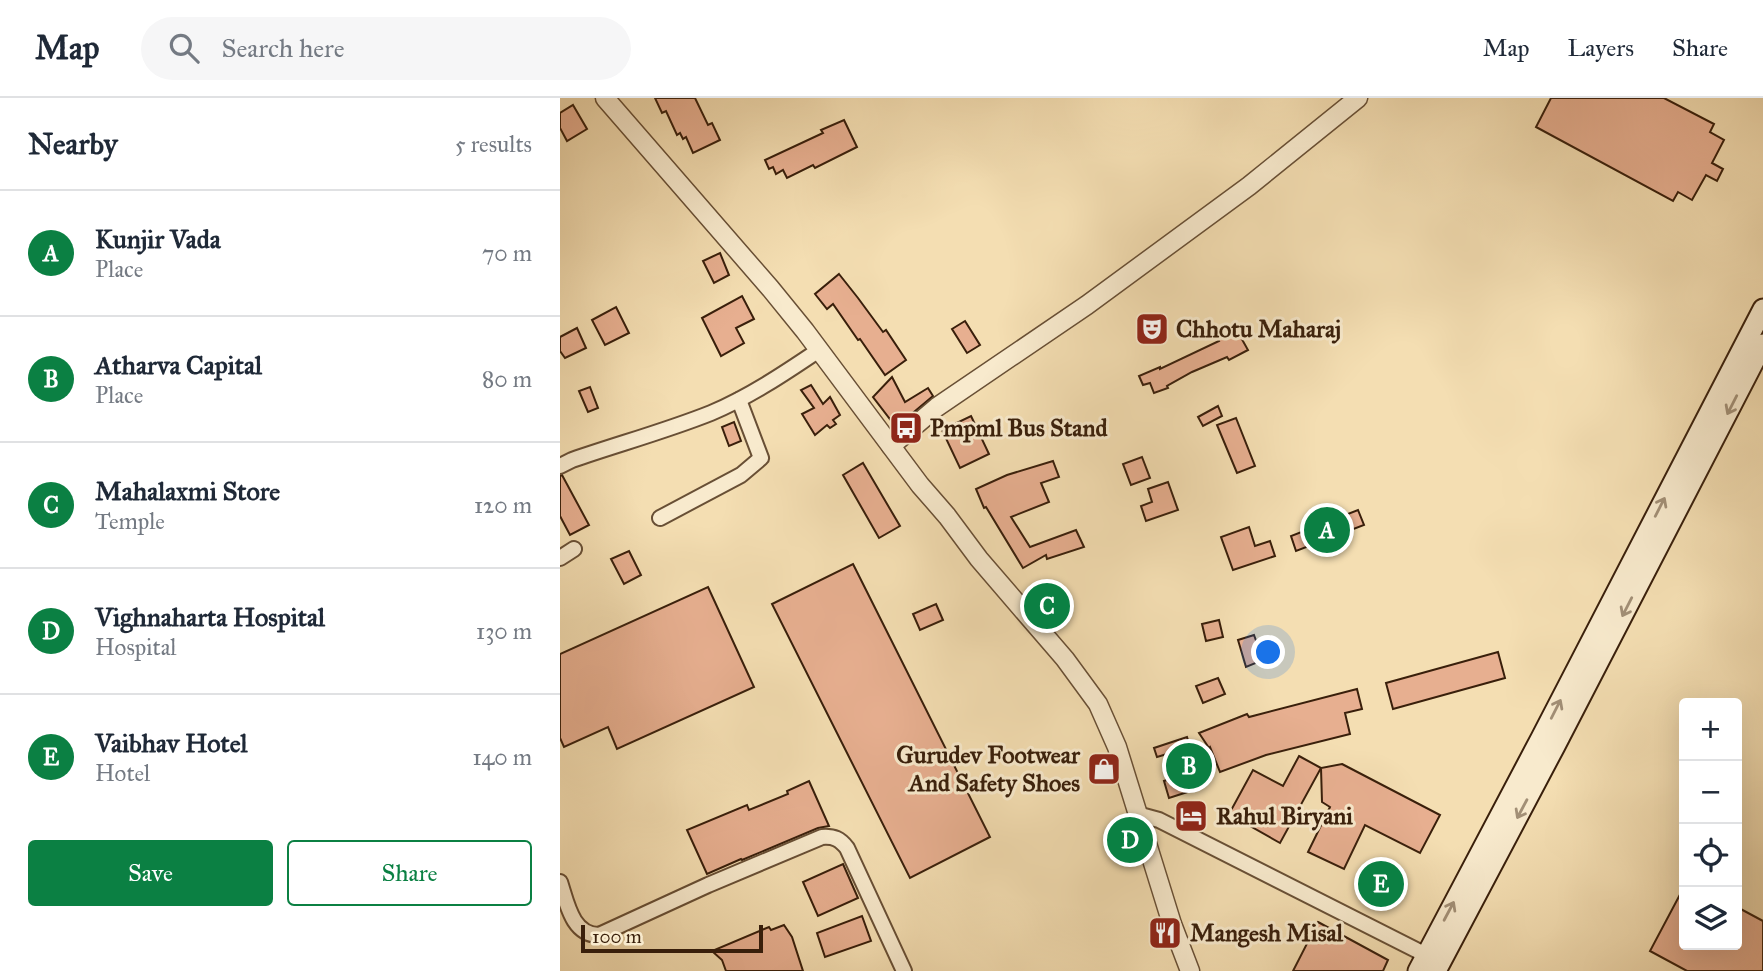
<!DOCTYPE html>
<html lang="en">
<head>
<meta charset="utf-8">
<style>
  body { margin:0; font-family:"IM FELL Great Primer",serif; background:#f6f6f7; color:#1f2937 }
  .controls { position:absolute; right:21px; bottom:21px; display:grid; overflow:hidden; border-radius:7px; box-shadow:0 7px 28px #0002 }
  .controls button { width:63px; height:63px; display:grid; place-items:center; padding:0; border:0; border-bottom:2px solid #e0e1e3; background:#fff; color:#1f2937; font:35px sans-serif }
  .scale { position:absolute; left:21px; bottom:18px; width:182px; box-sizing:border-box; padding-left:7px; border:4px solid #391f0b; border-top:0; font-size:19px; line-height:24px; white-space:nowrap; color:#391f0b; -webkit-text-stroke:5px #f8eacd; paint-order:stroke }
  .you { position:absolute; left:709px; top:555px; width:24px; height:24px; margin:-18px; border:5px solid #fff; border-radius:50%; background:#1a73e8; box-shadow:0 0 0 10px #1a73e833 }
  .badge { display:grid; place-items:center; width:46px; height:46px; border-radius:50%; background:#0b8043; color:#fff; font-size:23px; font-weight:700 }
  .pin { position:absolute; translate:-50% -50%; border:4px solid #fff; box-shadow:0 2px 7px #0006 }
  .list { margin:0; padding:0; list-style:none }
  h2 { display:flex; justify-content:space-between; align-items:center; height:91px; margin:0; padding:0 28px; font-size:30px }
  h2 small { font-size:23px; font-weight:400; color:#747a83 }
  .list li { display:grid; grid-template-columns:46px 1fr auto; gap:21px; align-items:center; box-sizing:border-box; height:126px; padding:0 28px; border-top:2px solid #e0e1e3 }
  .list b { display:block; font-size:26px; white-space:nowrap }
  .list p { margin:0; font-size:23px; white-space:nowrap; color:#747a83 }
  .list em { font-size:23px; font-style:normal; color:#747a83 }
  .actions { display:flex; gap:14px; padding:21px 28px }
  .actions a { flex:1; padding:16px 0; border:2px solid #0b8043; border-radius:7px; text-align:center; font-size:24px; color:#0b8043 }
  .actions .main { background:#0b8043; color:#fff }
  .icon { flex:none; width:38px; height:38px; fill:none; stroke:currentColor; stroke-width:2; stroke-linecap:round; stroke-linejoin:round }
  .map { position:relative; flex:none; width:1203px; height:873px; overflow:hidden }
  header { display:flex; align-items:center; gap:42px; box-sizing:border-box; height:98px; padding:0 35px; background:#fff; border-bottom:2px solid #e0e1e3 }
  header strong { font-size:33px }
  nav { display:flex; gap:38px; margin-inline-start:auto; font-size:24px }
  .search { width:490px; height:63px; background:#f6f6f7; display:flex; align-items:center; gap:18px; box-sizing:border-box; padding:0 24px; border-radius:38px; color:#747a83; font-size:26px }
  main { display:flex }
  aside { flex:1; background:#fff }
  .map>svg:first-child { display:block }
  .building { fill:#e7af90; stroke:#391f0b; stroke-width:2 }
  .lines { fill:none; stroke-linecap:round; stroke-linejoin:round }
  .minor-casing { stroke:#684f35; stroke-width:18 }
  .tertiary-casing { stroke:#684f35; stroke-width:21 }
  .secondary-casing { stroke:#391f0b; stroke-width:23 }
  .minor { stroke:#f8eacd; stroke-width:14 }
  .tertiary { stroke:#f8eacd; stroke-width:18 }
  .secondary { stroke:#f8eacd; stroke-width:19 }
  .oneway { stroke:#a28f76 }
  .labels { text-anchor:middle; stroke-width:6; stroke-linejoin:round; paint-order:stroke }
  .poi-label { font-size:24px; font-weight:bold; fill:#391f0b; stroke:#f8eacd; text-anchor:start }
</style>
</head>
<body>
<header>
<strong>Map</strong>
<div class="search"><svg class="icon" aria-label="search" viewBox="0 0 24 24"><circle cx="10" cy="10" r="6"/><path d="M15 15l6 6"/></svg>Search here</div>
<nav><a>Map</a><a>Layers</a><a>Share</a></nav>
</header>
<main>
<aside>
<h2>Nearby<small>5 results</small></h2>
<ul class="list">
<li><span class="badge">A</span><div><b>Kunjir Vada</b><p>Place</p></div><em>70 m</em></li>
<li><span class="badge">B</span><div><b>Atharva Capital</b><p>Place</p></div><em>80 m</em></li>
<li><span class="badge">C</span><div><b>Mahalaxmi Store</b><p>Temple</p></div><em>120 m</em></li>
<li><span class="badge">D</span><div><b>Vighnaharta Hospital</b><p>Hospital</p></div><em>130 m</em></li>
<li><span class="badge">E</span><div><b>Vaibhav Hotel</b><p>Hotel</p></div><em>140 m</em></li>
</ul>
<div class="actions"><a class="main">Save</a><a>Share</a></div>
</aside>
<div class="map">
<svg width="1203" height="873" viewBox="0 0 1203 873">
  <rect width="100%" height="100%" fill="#f4deb2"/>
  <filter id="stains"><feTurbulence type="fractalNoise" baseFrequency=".00286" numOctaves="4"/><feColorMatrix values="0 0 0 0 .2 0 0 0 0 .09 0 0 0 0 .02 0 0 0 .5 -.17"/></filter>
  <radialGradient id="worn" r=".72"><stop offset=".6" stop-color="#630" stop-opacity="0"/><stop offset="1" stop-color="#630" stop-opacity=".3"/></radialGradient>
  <g class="building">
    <polygon points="95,0 135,0 148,27 152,25 160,42 133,55 126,39 123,41 120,35 117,37 106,13 102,15"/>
    <polygon points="991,0 1104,0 1154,26 1150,34 1164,42 1152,65 1163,71 1157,83 1146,77 1132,102 1118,94 1113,103 976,29"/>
    <polygon points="13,7 27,31 7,43 0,30 0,15"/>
    <polygon points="284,22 297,49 255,70 253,67 227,80 223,72 216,76 213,69 209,71 205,62 263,35 261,32"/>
    <polygon points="160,155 169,177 154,185 143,163"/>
    <polygon points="279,176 298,200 323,234 326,232 346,262 325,277 300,241 298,242 273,206 267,211 255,196"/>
    <polygon points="182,198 194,221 176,230 184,245 161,258 142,220"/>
    <polygon points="56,209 69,235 45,247 32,222"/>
    <polygon points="405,223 420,247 407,255 392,231"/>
    <polygon points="675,229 688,252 669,262 667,259 632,274 607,288 608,290 594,295 590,285 583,287 579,278 600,269 600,271 659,243 657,239"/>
    <polygon points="17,230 26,250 5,260 0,253 0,239"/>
    <polygon points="332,279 345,304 368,290 373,298 336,329 313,299"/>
    <polygon points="251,287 263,306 270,299 280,317 273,322 276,326 270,330 267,327 255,337 242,316 254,310 241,292"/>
    <polygon points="30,289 38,310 28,314 19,293"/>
    <polygon points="658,308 662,318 643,328 638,319"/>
    <polygon points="411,318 429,356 400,370 382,332"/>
    <polygon points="676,320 695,368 677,375 657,327"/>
    <polygon points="174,324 181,343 169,348 162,329"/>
    <polygon points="582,359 590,380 571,387 563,366"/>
    <polygon points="493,363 499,379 481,385 489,404 451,419 470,449 516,432 524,449 487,461 486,457 463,470 426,409 424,410 416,391 447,377"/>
    <polygon points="303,365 340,428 319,440 283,377"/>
    <polygon points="2,377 29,427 10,437 0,418 0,378"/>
    <polygon points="608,384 618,412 586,423 581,408 592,404 588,391"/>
    <polygon points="798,412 804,427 736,453 731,438"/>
    <polygon points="689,429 695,448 710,443 715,458 673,472 661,439"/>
    <polygon points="69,453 81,477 64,486 51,461"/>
    <polygon points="293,466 430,739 350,780 212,506"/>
    <polygon points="148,489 194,589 57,651 48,629 4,649 0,640 0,556"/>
    <polygon points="376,506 383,522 360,532 353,516"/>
    <polygon points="659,522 663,539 646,543 642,526"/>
    <polygon points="694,537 703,562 686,569 678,542"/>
    <polygon points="938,554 945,580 833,611 826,585"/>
    <polygon points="658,580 665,596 643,605 636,588"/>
    <polygon points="797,591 802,611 785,615 790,636 706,657 660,674 650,649 649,650 639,635 687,616 689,619"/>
    <polygon points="627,639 643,689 609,700 604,683 624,676 617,653 597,659 594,650"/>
    <polygon points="739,658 761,670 720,745 669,716 693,672 723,688"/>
    <polygon points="782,666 880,717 860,755 805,727 784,771 748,754 770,709 762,704 761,670"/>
    <polygon points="249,683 269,728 258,730 182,762 181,761 147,776 127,732 187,707 189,712 228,696 227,693"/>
    <polygon points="283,766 298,800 258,818 243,784"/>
    <polygon points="1124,789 1124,847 1177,847 1177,809 1203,823 1203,873 1127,873 1090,853"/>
    <polygon points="302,818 311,843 265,859 257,835"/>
    <polygon points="758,824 828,862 823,873 733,873"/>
    <polygon points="224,827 232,839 243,873 166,873 162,862 152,853 209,829 211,832"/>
  </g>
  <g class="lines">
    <defs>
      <g id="minor">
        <path d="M 0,368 L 12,362 C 58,346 106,333 151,315 C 189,299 225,275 259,252"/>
        <polyline points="100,420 181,377 201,360 179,302"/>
        <polyline points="0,460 14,451"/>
        <polyline points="577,716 599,722 874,861"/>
        <path d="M 0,784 C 7,805 12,837 39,837 L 148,787 L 262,739 C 274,738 280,741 287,750 L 344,873"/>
      </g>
      <g id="tertiary">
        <polyline points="45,0 210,190 245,233 360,387 387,418 419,461 505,561 538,606 557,649 612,826 630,873"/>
        <polyline points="331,348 377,309 527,207 689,88 798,0"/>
      </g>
      <g id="secondary">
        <polyline points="858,873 981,640 1203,211"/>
        <polyline points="876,873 995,648 1203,246"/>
      </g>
    </defs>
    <use href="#minor" class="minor-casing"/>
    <use href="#tertiary" class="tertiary-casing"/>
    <use href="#secondary" class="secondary-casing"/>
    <use href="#minor" class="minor"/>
    <use href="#tertiary" class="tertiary"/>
    <use href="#secondary" class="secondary"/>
  </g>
  <defs><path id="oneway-shaft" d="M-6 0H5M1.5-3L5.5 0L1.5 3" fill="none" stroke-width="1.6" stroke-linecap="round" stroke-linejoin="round" transform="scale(1.75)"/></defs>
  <g class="oneway">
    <use href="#oneway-shaft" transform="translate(1172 307) rotate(117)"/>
    <use href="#oneway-shaft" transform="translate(1100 409) rotate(-63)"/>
    <use href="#oneway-shaft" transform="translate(1067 509) rotate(117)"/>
    <use href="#oneway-shaft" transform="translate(996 611) rotate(-63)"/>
    <use href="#oneway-shaft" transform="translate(962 711) rotate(118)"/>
    <use href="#oneway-shaft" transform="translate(889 813) rotate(-62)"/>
  </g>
  <defs>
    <symbol id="theatre-square" viewBox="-11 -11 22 22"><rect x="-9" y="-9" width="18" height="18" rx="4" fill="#8f2418" stroke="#f8eacd"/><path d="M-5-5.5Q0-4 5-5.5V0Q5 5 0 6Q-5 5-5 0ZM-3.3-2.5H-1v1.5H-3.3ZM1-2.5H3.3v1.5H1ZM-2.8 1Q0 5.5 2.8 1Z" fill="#fff"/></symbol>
    <symbol id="bus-square" viewBox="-11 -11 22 22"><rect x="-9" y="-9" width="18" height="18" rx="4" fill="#8f2418" stroke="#f8eacd"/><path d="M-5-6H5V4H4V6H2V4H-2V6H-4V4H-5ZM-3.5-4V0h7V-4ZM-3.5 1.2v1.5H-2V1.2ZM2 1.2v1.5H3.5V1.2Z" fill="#fff"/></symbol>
    <symbol id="shop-square" viewBox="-11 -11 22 22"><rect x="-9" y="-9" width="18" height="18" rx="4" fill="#8f2418" stroke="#f8eacd"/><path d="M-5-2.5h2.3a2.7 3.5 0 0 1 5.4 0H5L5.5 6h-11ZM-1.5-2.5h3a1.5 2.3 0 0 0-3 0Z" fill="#fff"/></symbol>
    <symbol id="hotel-square" viewBox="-11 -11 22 22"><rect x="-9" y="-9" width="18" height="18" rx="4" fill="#8f2418" stroke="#f8eacd"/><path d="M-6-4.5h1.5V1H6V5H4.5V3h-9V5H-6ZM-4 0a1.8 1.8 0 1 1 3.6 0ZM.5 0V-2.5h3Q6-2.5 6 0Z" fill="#fff"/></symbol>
    <symbol id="restaurant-square" viewBox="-11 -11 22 22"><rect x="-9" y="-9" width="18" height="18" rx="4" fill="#8f2418" stroke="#f8eacd"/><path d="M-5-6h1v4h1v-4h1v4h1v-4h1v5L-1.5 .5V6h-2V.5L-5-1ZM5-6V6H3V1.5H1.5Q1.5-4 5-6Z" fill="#fff"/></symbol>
  </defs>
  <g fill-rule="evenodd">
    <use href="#theatre-square" x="573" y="212" width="38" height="38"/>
    <use href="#bus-square" x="327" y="311" width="38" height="38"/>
    <use href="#shop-square" x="525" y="652" width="38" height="38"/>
    <use href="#hotel-square" x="612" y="699" width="38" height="38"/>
    <use href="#restaurant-square" x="586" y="816" width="38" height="38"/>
  </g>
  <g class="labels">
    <g class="poi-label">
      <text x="616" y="239">Chhotu Maharaj</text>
      <text x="370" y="338">Pmpml Bus Stand</text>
      <text x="520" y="665" text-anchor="end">Gurudev Footwear<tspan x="520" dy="28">And Safety Shoes</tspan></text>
      <text x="656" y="726">Rahul Biryani</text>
      <text x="630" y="843">Mangesh Misal</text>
    </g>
  </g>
  <rect width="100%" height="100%" filter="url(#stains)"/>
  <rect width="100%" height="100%" fill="url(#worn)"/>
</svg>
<div class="controls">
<button>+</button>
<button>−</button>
<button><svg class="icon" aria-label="locate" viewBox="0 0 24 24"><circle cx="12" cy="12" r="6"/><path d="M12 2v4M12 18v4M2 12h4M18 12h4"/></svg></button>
<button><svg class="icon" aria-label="layers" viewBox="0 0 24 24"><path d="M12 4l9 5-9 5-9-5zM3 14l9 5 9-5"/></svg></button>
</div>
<div class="scale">100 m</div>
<div class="you"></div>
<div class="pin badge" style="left:767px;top:432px">A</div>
<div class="pin badge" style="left:629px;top:668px">B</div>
<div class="pin badge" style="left:487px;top:508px">C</div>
<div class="pin badge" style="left:570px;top:742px">D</div>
<div class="pin badge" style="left:821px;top:786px">E</div>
</div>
</main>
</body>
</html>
